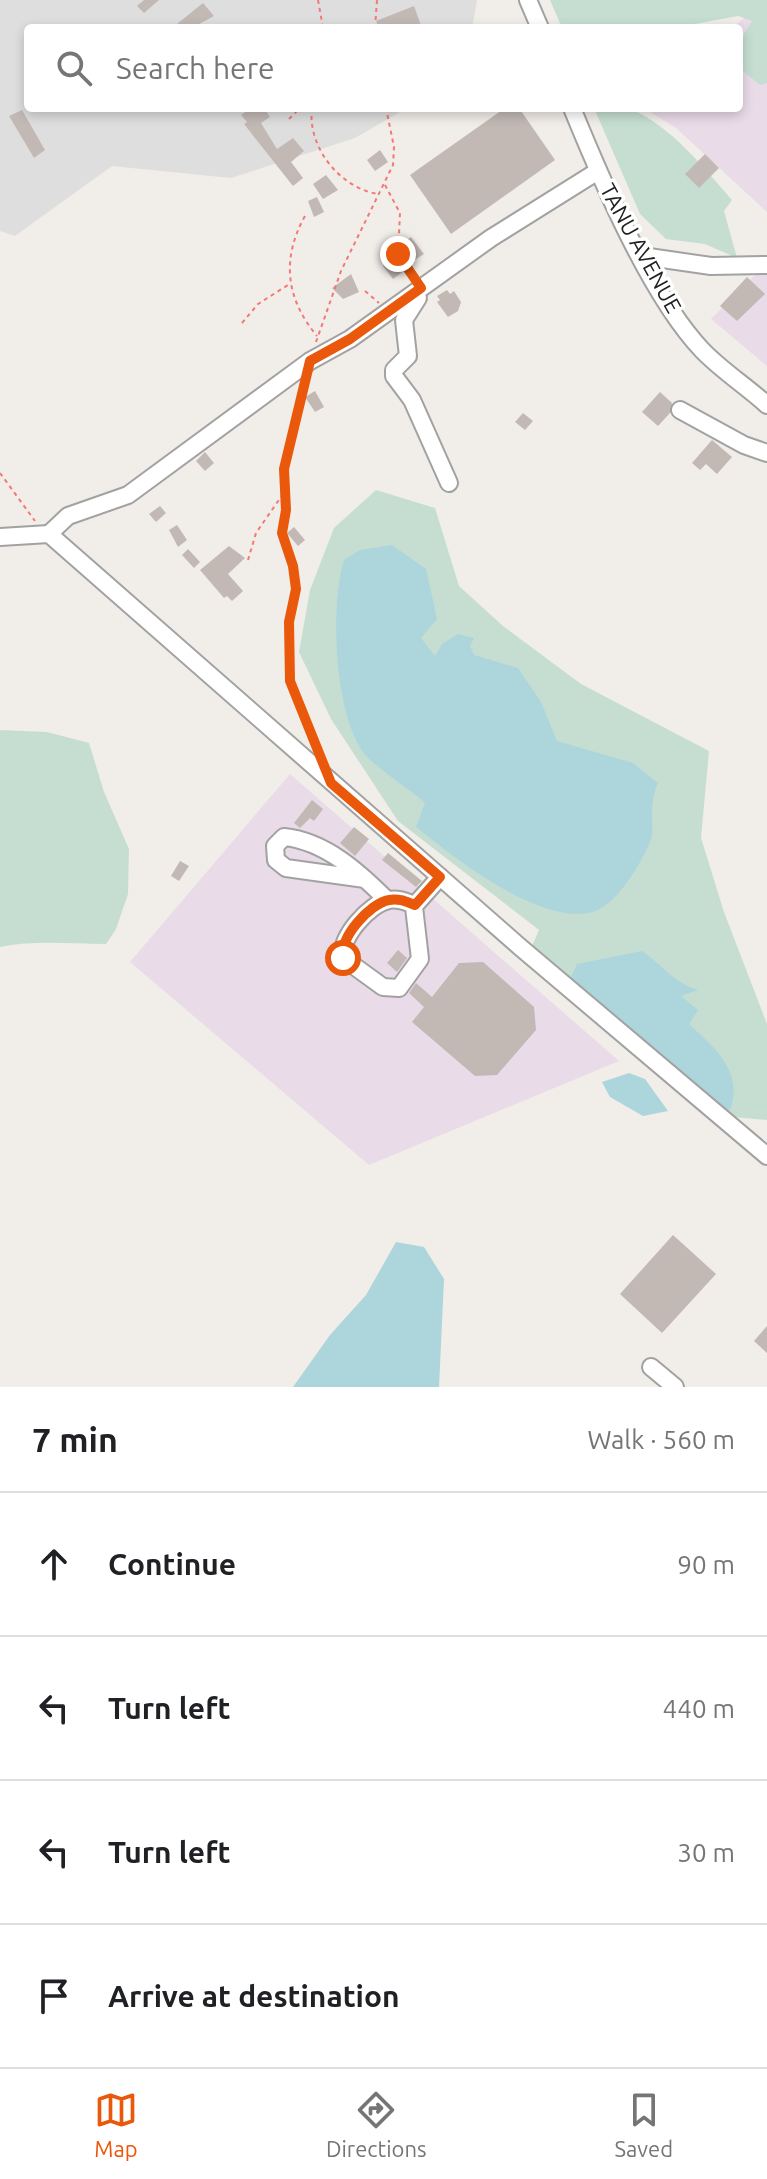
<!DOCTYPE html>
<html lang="en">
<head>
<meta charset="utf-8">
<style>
  body { margin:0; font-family:Ubuntu,sans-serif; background:#f6f6f6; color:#202124 }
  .stop { position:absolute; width:24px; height:24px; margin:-18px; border:6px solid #ea580c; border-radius:50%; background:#fff }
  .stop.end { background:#ea580c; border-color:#fff; box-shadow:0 2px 8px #0008 }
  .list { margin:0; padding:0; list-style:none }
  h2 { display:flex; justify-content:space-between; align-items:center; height:104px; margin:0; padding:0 32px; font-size:34px }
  h2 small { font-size:26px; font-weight:400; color:#757577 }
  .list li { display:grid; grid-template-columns:52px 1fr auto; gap:24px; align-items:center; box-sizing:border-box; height:144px; padding:0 32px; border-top:2px solid #e0e0e0 }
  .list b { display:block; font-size:30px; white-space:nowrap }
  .list em { font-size:26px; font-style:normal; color:#757577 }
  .icon { flex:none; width:44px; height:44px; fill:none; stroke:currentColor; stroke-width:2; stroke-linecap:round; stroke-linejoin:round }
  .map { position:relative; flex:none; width:767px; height:1387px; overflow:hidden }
  .search { position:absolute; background:#fff; box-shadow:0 4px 12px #0003; left:24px; right:24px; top:24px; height:88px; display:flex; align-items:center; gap:20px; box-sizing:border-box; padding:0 28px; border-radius:8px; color:#757577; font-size:30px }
  .sheet { height:680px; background:#fff }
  nav { display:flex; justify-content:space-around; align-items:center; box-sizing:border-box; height:112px; border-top:2px solid #e0e0e0; background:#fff; font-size:22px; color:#757577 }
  nav a { display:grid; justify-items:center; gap:4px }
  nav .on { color:#ea580c }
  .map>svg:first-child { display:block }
  .residential { fill:#dfdede }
  .industrial { fill:#eadbe8 }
  .wetland { fill:#c6ded1 }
  .water { fill:#acd5dc }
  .building { fill:#c2b9b5 }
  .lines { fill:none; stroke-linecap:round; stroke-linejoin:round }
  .minor-casing { stroke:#a2a2a2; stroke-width:20 }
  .path { stroke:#f37977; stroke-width:2; stroke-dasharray:4 4; stroke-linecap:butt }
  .minor { stroke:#fff; stroke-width:16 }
  .route { stroke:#ea580c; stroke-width:10 }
  .labels { text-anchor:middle; stroke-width:7; stroke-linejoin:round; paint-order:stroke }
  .street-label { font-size:22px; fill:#212121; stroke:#fff }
</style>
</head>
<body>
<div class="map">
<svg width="767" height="1387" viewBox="0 0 767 1387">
  <rect width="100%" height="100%" fill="#f1ede9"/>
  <polygon class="residential" points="0,0 477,0 472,28 28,28 28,108 407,108 355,138 231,178 112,166 15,236 0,231"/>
  <g class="industrial">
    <polygon points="767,1 767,212 676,128 644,108 739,108 739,28 731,28"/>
    <polygon points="767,263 767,366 711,319"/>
    <polygon points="290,774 619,1061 369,1165 130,962"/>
  </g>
  <g class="wetland">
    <polygon points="550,0 767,0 767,83 760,85 739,68 739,42 752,21 738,16 673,28 562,28"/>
    <path d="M 594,108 C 604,108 622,105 631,109 C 672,127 703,167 732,200 L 724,211 L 737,258 L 705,244 L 666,239 L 640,214 Z"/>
    <polygon points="376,490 435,508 459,586 503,626 581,684 709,751 701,838 724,912 767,1024 767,1120 720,1116 532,946 539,930 398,821 331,719 299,652 310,590 334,528"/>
    <path d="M 0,730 L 47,732 L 89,743 L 104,792 L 129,849 L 128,894 L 116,929 L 106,944 C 69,944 36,940 0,947 Z"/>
  </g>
  <g class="water">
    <path d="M 392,545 L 426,569 L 437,619 L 421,638 L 435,656 L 442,644 L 458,634 L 474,638 L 470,646 L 474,655 L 518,668 L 541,702 L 557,741 L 633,763 L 658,783 C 647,807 656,828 650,842 C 641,863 617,905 593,912 C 540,926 456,859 416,827 L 425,803 C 410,789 373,766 363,752 C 334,711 330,606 344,560 L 360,550 Z"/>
    <path d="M 642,951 C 665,967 671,981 698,990 L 681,996 L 698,1010 L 689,1024 C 715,1048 744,1072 730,1110 L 714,1104 L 570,979 L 577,964 Z"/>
    <polygon points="629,1073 645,1079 668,1111 643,1116 610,1097 602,1082"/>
    <polygon points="396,1242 424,1247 444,1279 439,1387 293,1387 330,1335 366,1295"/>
  </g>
  <g class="building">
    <polygon points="144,0 159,0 144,13 137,6"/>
    <polygon points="203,3 214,16 192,28 172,28"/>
    <polygon points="414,6 422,28 379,28 376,21"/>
    <polygon points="251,108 264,108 270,117 261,123 277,149 293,138 304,151 291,162 303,178 293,186 244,124 247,122 241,115"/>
    <polygon points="505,108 519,108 555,160 451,234 410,175"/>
    <polygon points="22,110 45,150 34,158 9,116"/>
    <polygon points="380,150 388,162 375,171 367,160"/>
    <polygon points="705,154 719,168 699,188 685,174"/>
    <polygon points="326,175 338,190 323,199 313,184"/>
    <polygon points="317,197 324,212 314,217 308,201"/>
    <polygon points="411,237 424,254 402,268 405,270 393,279 383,266 401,252 398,247"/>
    <polygon points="351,274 359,292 343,299 332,288"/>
    <polygon points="747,277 765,294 737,321 720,306"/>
    <polygon points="447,290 450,294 454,291 461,302 458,311 448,317 437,302 440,300 437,296"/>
    <polygon points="315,391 324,407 315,412 305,397"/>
    <polygon points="660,392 672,403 670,413 658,426 642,412"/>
    <polygon points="523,413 533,421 525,430 515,422"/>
    <polygon points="712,440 732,457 717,474 706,464 700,470 692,463"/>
    <polygon points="205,452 214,463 205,471 196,461"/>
    <polygon points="160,506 166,513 156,522 149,514"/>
    <polygon points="177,525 187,540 178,547 169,530"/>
    <polygon points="294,527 305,540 298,546 287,533"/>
    <polygon points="229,546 245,558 228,574 243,591 232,601 227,596 224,598 200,570"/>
    <polygon points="188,549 200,562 194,568 182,555"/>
    <polygon points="312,800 323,809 314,821 310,818 300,828 294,823"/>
    <polygon points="354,827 369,839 355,856 340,843"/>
    <polygon points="388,853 422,881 416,887 382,860"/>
    <polygon points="180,861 189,866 179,881 171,876"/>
    <polygon points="398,950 407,958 397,972 387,963"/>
    <polygon points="483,962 534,1007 536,1030 497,1075 475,1076 412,1022 424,1007 409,993 416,983 432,997 459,963"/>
    <polygon points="673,1235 716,1274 662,1333 620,1294"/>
    <polygon points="767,1326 767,1353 754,1341"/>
  </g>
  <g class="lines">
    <defs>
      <g id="minor">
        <polyline points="528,0 540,28"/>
        <path d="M 572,108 C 601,179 650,295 702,350 C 721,370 746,386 767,405"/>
        <polyline points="642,256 711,266 767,265"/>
        <polyline points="418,298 404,320 408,356 394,370 394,376 412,400 449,483"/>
        <polyline points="680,410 744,445 767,453"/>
        <polyline points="49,534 68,516 128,495 310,361 350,339 491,238 598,171"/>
        <polyline points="0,537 49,534 520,947 767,1156"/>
        <path d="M 365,879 L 286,868 L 276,860 L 275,846 L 284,837 C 325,841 359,872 387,900"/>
        <path d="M 415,905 C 406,902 399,898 389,900 C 370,903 338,939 343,958 L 383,987 L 399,988 L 420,959 L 414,907 L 415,905 L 440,877"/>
        <polyline points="651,1367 675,1387"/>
      </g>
    </defs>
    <use href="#minor" class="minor-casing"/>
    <g class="path">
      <polyline points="318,0 323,28"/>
      <polyline points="375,28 377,0"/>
      <path d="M 312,108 C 307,147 340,188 378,194"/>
      <polyline points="289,119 300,108"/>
      <polyline points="385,185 400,213 398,254 414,277"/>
      <path d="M 305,216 C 281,259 286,299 317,336"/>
      <polyline points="365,291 379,303"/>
      <polyline points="242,323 258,304 288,285"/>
      <polyline points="316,342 341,271 393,165 394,147 386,108"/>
      <polyline points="307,379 284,469 286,510 282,533 295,580 289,622 290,681 320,752"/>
      <polyline points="0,473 35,521"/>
      <polyline points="248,560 256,533 283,494"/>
    </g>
    <use href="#minor" class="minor"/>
  </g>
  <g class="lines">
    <path class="route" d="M 343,958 C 338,939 370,903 389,900 C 399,898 407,902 415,905 L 440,877 L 331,783 L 290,681 L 289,622 L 296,589 L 293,566 L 282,533 L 286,510 L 284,469 L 310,361 L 350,339 L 421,288 L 398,254"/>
  </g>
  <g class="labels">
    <g class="street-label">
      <text transform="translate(641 248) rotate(61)" y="8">TANU AVENUE</text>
    </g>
  </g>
</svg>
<div class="stop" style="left:343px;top:958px"></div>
<div class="stop end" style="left:398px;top:254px"></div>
<div class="search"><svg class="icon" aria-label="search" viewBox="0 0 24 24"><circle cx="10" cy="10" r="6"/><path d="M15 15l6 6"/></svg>Search here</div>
</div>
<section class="sheet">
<h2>7 min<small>Walk · 560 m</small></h2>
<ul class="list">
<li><svg class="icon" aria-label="ahead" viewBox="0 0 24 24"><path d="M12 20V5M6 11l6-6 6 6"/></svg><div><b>Continue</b></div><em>90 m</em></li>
<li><svg class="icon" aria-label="left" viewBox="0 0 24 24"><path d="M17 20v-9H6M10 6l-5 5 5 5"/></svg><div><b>Turn left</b></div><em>440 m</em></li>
<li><svg class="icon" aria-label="left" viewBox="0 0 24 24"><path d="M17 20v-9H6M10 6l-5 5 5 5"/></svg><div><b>Turn left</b></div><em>30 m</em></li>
<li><svg class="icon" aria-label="arrive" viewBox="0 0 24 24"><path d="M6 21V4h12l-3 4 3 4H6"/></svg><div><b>Arrive at destination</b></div></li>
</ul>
</section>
<nav>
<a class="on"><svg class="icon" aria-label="map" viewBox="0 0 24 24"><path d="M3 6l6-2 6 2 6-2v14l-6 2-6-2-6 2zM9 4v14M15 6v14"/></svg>Map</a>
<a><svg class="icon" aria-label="directions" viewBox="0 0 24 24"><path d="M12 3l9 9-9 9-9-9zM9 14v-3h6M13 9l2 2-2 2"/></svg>Directions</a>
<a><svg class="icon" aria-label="saved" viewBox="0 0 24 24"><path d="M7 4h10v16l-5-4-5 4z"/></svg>Saved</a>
</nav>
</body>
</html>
